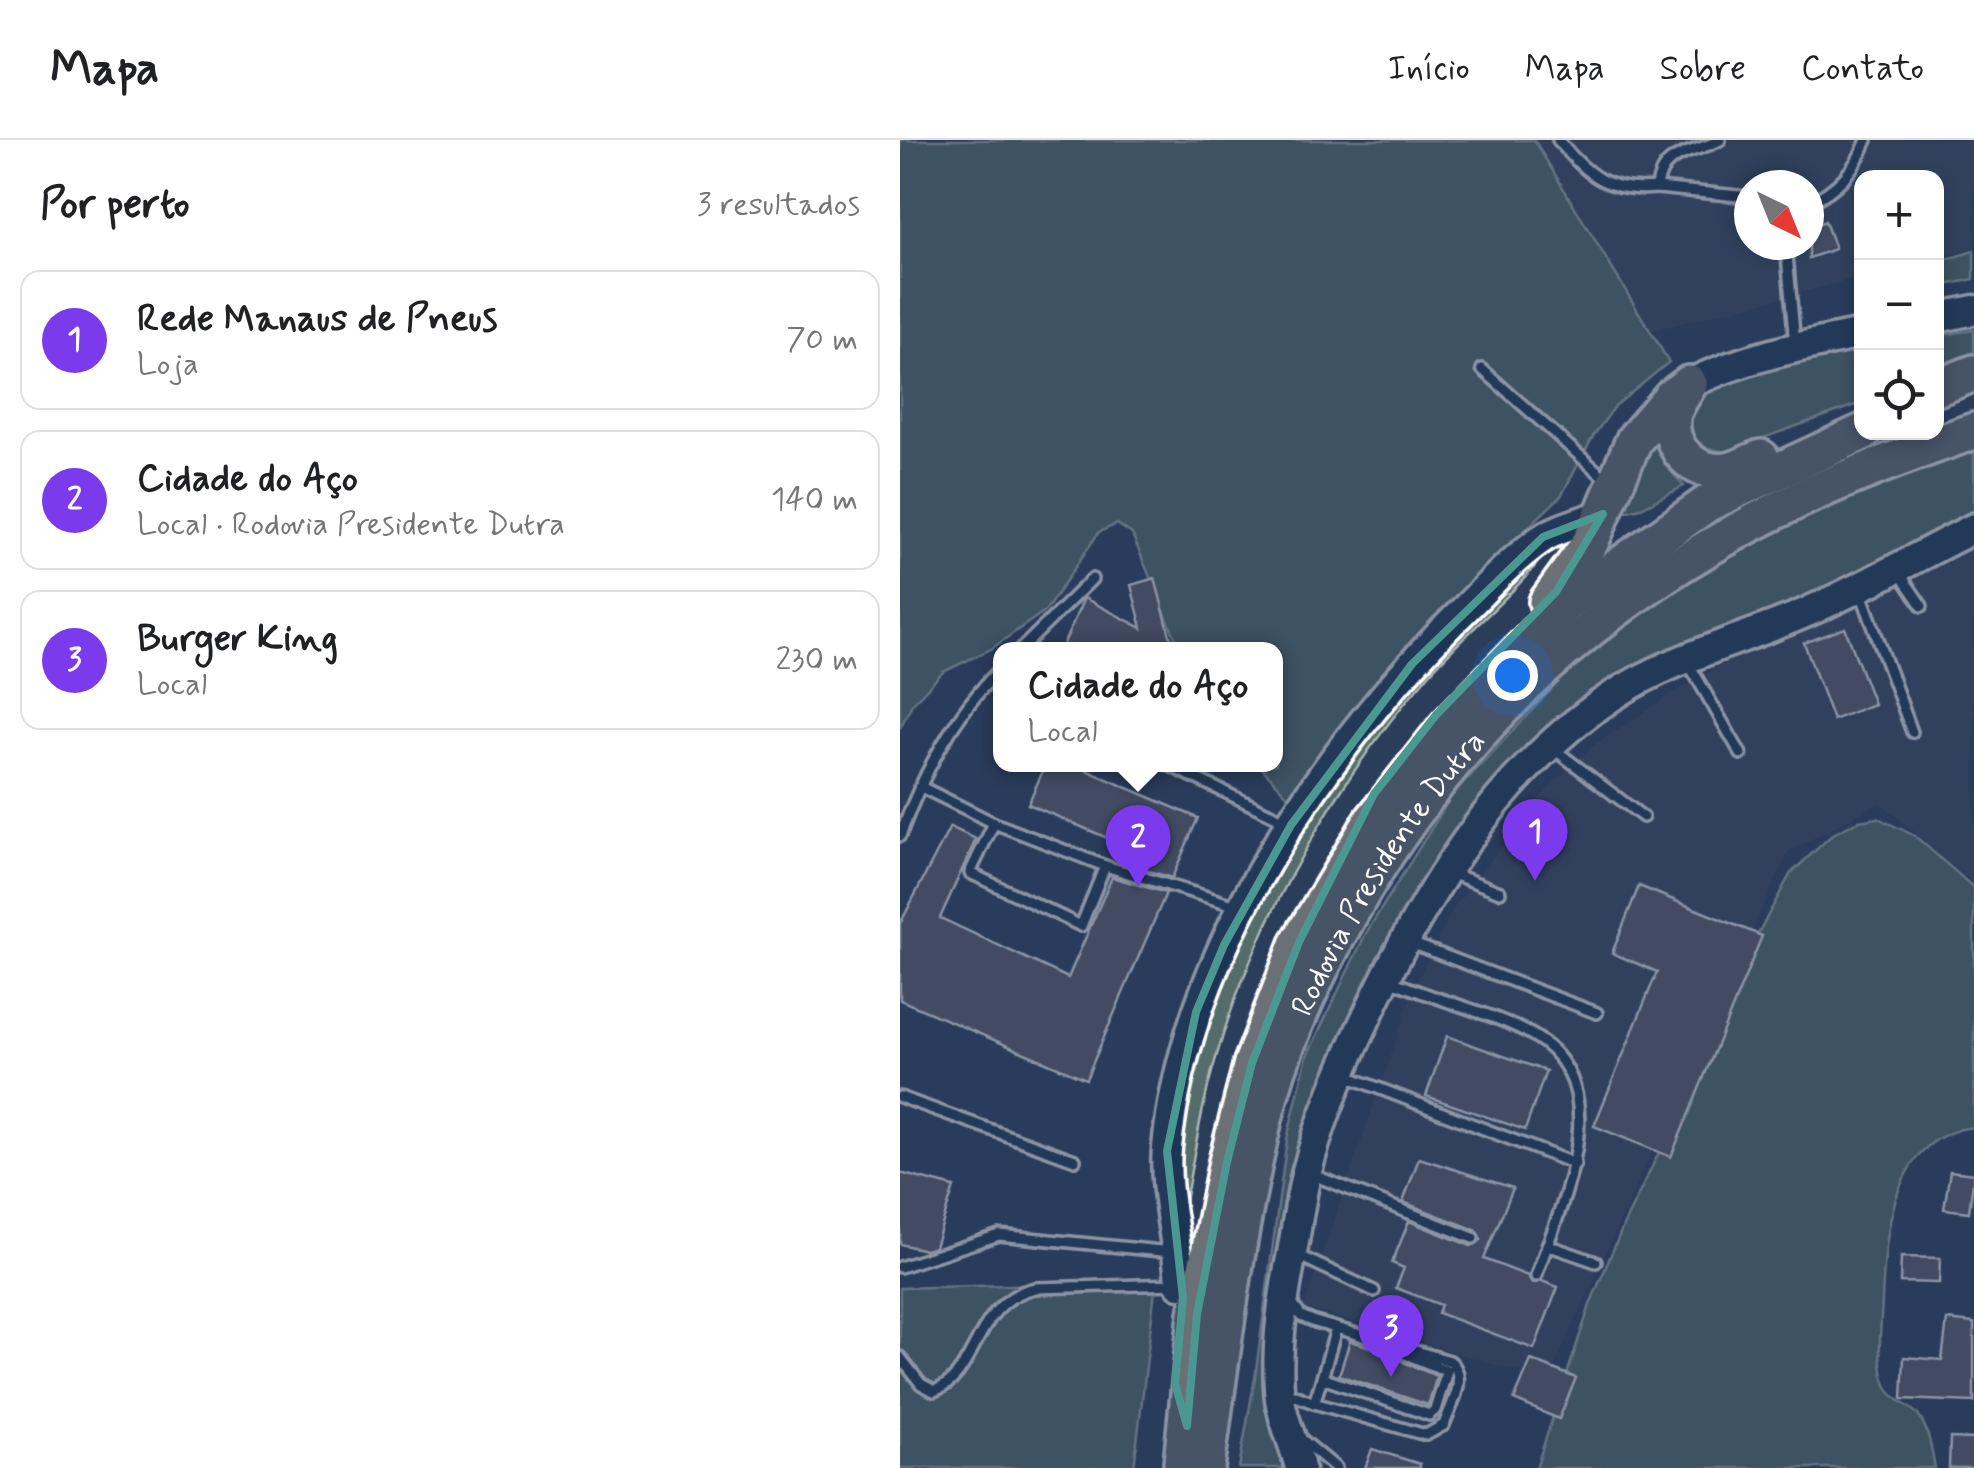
<!DOCTYPE html>
<html lang="pt">
<head>
<meta charset="utf-8">
<style>
  body { margin:0; font-family:Mynerve,sans-serif; background:#f2f2f2; color:#202124 }
  .controls { position:absolute; right:30px; top:30px; display:grid; overflow:hidden; border-radius:20px; box-shadow:0 5px 15px #0003 }
  .controls button { width:90px; height:90px; display:grid; place-items:center; padding:0; border:0; border-bottom:2px solid #e0e0e0; background:#fff; color:#202124; font:50px sans-serif }
  .compass { position:absolute; left:834px; top:30px; width:90px; height:90px; border-radius:50%; background:#fff; box-shadow:0 5px 15px #0003; rotate:137deg }
  .you { position:absolute; left:612px; top:535px; width:35px; height:35px; margin:-25px; border:8px solid #fff; border-radius:50%; background:#1a73e8; box-shadow:0 0 0 15px #1a73e833 }
  .badge { display:grid; place-items:center; width:65px; height:65px; border-radius:50%; background:#7c3aed; color:#fff; font-size:32px; font-weight:700 }
  .pin { position:absolute; translate:-50% -82px; filter:drop-shadow(0 2px 5px #0008) }
  .pin::after { content:''; position:absolute; top:52px; width:35px; height:30px; background:inherit; clip-path:polygon(0 0,100% 0,50% 100%) }
  .popup { position:absolute; left:93px; top:502px; width:290px; height:130px; box-sizing:border-box; display:grid; place-content:center; border-radius:20px; background:#fff; filter:drop-shadow(0 2px 8px #0005); font-size:32px; white-space:nowrap; color:#757577 }
  .popup b { font-size:38px; color:#202124 }
  .popup::after { content:''; position:absolute; left:50%; top:100%; margin-left:-20px; border:20px solid transparent; border-top-color:#fff }
  .list { margin:0; padding:0; list-style:none }
  h2 { display:flex; justify-content:space-between; align-items:center; height:130px; margin:0; padding:0 40px; font-size:42px }
  h2 small { font-size:32px; font-weight:400; color:#757577 }
  .list li { display:grid; grid-template-columns:65px 1fr auto; gap:30px; align-items:center; box-sizing:border-box; height:140px; margin:0 20px 20px; padding:0 20px; border:2px solid #e0e0e0; border-radius:20px }
  .list b { display:block; font-size:38px; white-space:nowrap }
  .list p { margin:0; font-size:32px; white-space:nowrap; color:#757577 }
  .list em { font-size:32px; font-style:normal; color:#757577 }
  .icon { flex:none; width:55px; height:55px; fill:none; stroke:currentColor; stroke-width:2; stroke-linecap:round; stroke-linejoin:round }
  .map { position:relative; flex:none; width:1074px; height:1328px; overflow:hidden }
  header { display:flex; align-items:center; gap:60px; box-sizing:border-box; height:140px; padding:0 50px; background:#fff; border-bottom:2px solid #e0e0e0 }
  header strong { font-size:48px }
  nav { display:flex; gap:55px; margin-inline-start:auto; font-size:35px }
  main { display:flex }
  aside { flex:1; background:#fff }
  .map>svg:first-child { display:block }
  .built { fill:#3a4760; fill-rule:evenodd }
  .green { fill:#556d6a; stroke:#aab6b4; stroke-width:2.5 }
  .building { fill:#5f5d6a; stroke:#fff; stroke-width:2.5 }
  .lines { fill:none; stroke-linecap:round; stroke-linejoin:round }
  .service-casing { stroke:#fff; stroke-width:16 }
  .secondary-casing { stroke:#fff; stroke-width:35 }
  .motorway-casing { stroke:#fff; stroke-width:42 }
  .service { stroke:#1d3557; stroke-width:9 }
  .secondary { stroke:#1d3557; stroke-width:28 }
  .motorway { stroke:#6a7074; stroke-width:35 }
  .marked { fill:none; stroke:#4b9892; stroke-width:8; stroke-linejoin:round }
  .labels { text-anchor:middle; stroke-width:9; stroke-linejoin:round; paint-order:stroke }
  .street-label { font-size:32px; fill:#fff; stroke:#1d3557 }
</style>
</head>
<body>
<header>
<strong>Mapa</strong>
<nav><a>Início</a><a>Mapa</a><a>Sobre</a><a>Contato</a></nav>
</header>
<main>
<aside>
<h2>Por perto<small>3 resultados</small></h2>
<ul class="list">
<li><span class="badge">1</span><div><b>Rede Manaus de Pneus</b><p>Loja</p></div><em>70 m</em></li>
<li><span class="badge">2</span><div><b>Cidade do Aço</b><p>Local · Rodovia Presidente Dutra</p></div><em>140 m</em></li>
<li><span class="badge">3</span><div><b>Burger King</b><p>Local</p></div><em>230 m</em></li>
</ul>
</aside>
<div class="map">
<svg width="1074" height="1328" viewBox="0 0 1074 1328">
  <rect width="100%" height="100%" fill="#2a3d5b"/>
  <filter id="ink" filterUnits="userSpaceOnUse"><feTurbulence type="fractalNoise" baseFrequency=".01" numOctaves="2"/><feDisplacementMap in="SourceGraphic" scale="20" xChannelSelector="R" yChannelSelector="G"/><feConvolveMatrix kernelMatrix="1 2 1 2 8 2 1 2 1" color-interpolation-filters="sRGB"/></filter>
  <g filter="url(#ink)">
    <g class="built">
      <path d="M 561,0 L 1074,0 L 1074,108 L 1037,118 L 1036,38 L 962,38 L 961,137 L 737,194 ZM 849,45 L 909,45 L 909,105 L 849,105 Z"/>
      <polygon points="1074,403 1074,744 980,662 888,712 648,1240 404,1167 516,843 555,766 636,662 671,625 696,604 778,550 820,526"/>
    </g>
    <g class="green">
      <polygon points="0,0 634,0 769,222 715,266 694,295 661,356 541,470 459,565 392,660 359,625 376,624 376,510 280,509 232,394 217,384 199,392 146,470 91,509 43,532 12,564 0,588"/>
      <polygon points="1074,111 1074,139 1037,147 1037,122"/>
      <polygon points="1074,190 1074,221 1037,235 1036,196"/>
      <polygon points="961,209 961,263 824,312 801,306 786,289 790,256 864,227"/>
      <polygon points="759,292 765,325 784,346 741,368 715,374 718,362"/>
      <path d="M 1074,309 L 1074,370 C 996,412 916,453 835,487 C 795,503 753,514 715,536 C 650,573 603,629 559,689 C 479,798 422,920 390,1052 L 388,1328 L 339,1328 L 355,1238 L 387,999 L 407,916 L 466,793 L 551,657 L 665,535 L 728,483 L 797,435 L 833,412 L 972,345 Z"/>
      <path d="M 651,406 C 616,454 569,489 530,533 C 437,639 355,782 316,918 C 301,967 294,1017 284,1067 L 274,1019 L 303,888 L 345,789 L 372,739 L 441,630 L 560,486 Z"/>
      <path d="M 978,678 L 1015,696 L 1074,748 L 1074,987 C 991,996 985,1095 982,1160 C 981,1187 976,1219 986,1245 C 993,1262 1009,1264 1019,1276 C 1029,1290 1032,1312 1035,1328 L 636,1328 L 691,1162 L 725,1082 L 791,947 L 817,869 L 891,733 L 933,694 L 959,681 Z"/>
      <polygon points="256,1141 234,1328 0,1328 0,1148"/>
    </g>
    <g class="building">
      <polygon points="925,81 935,109 909,118 909,87"/>
      <polygon points="255,438 272,503 286,510 161,510 184,458 242,488 231,445"/>
      <polygon points="945,488 974,564 933,580 904,503"/>
      <polygon points="146,624 172,624 298,678 272,738 219,722 226,706 128,664"/>
      <polygon points="50,687 76,699 40,778 168,838 212,737 266,753 186,939 0,860 0,784"/>
      <polygon points="739,746 862,796 771,1017 694,986 757,832 712,813"/>
      <polygon points="547,896 646,931 625,990 526,956"/>
      <polygon points="519,1018 613,1048 584,1119 628,1136 632,1143 642,1141 658,1147 634,1209 538,1173 541,1165 496,1148 504,1128 492,1123 509,1081 571,1106 581,1100 576,1090 503,1062"/>
      <polygon points="1050,1031 1074,1034 1069,1072 1044,1069"/>
      <polygon points="0,1033 54,1047 35,1107 25,1110 0,1104"/>
      <polygon points="1001,1117 1040,1118 1039,1143 1000,1142"/>
      <polygon points="1047,1180 1074,1183 1074,1262 1002,1259 1004,1217 1042,1220"/>
      <polygon points="450,1201 498,1215 503,1222 537,1236 528,1265 439,1235"/>
      <polygon points="631,1220 676,1238 659,1279 614,1260"/>
      <polygon points="1050,1298 1074,1299 1074,1328 1049,1328"/>
      <polygon points="472,1309 520,1324 520,1328 465,1328"/>
    </g>
    <g class="lines">
      <defs>
        <g id="service">
          <path d="M 658,0 C 688,36 708,53 757,48 C 761,10 794,14 820,0"/>
          <polyline points="757,48 849,57"/>
          <path d="M 909,63 C 939,48 954,31 967,0"/>
          <polyline points="887,115 895,205"/>
          <polyline points="582,229 707,340"/>
          <polyline points="998,431 1022,466"/>
          <polyline points="961,453 1012,592"/>
          <polyline points="120,510 192,439"/>
          <polyline points="787,521 841,614"/>
          <polyline points="654,609 743,677"/>
          <polyline points="266,624 389,683"/>
          <polyline points="21,647 94,683 205,726 340,767"/>
          <polyline points="94,683 70,733 181,786 205,726"/>
          <path d="M 0,696 C 22,635 54,575 100,529"/>
          <polyline points="551,733 600,752"/>
          <polyline points="508,802 697,873"/>
          <path d="M 490,840 C 534,860 595,873 634,896 C 720,947 660,1067 636,1136"/>
          <polyline points="444,935 675,1024"/>
          <polyline points="0,957 175,1020"/>
          <polyline points="413,1035 573,1098"/>
          <polyline points="647,1105 696,1122"/>
          <polyline points="395,1114 474,1151"/>
          <polyline points="0,1127 99,1095 271,1112"/>
          <polyline points="436,1189 422,1238 529,1275 535,1270 547,1231 506,1214"/>
          <path d="M 0,1217 L 21,1244 L 34,1251 C 79,1236 72,1162 135,1148 L 277,1144"/>
          <path d="M 386,1252 L 414,1263 L 526,1295 L 544,1285 C 551,1265 569,1238 550,1221 L 415,1182 L 401,1176 L 392,1164"/>
          <polyline points="414,1263 422,1238"/>
          <polyline points="400,1298 436,1328"/>
        </g>
        <g id="secondary">
          <polyline points="1036,178 1074,170"/>
          <path d="M 789,244 C 844,217 901,206 962,194"/>
          <path d="M 280,1144 C 278,1099 263,1052 267,1008 C 286,808 427,604 567,467 C 590,444 613,419 640,400 C 657,388 683,382 703,374"/>
          <path d="M 400,1328 C 394,1301 380,1276 379,1248 C 376,1203 383,1157 392,1113 C 397,1086 400,1058 407,1031 C 421,977 443,927 467,876 C 523,756 598,631 711,557 C 771,517 841,501 905,473 C 963,448 1018,416 1074,388"/>
        </g>
        <g id="motorway">
          <polyline points="1036,248 1074,233"/>
          <path d="M 786,249 C 780,258 774,267 772,277 C 768,311 798,338 832,330 C 842,327 852,321 861,318"/>
          <polyline points="647,462 690,403 734,300 771,257 789,244"/>
          <polyline points="282,1323 297,1174 327,1022 352,923 399,802 472,681 548,585 665,464 808,363 963,292"/>
          <path id="s1" d="M 306,1328 C 323,1203 338,1077 370,955 C 388,891 417,832 449,775 C 550,594 698,458 884,367 C 945,337 1010,314 1074,291"/>
        </g>
      </defs>
      <use href="#service" class="service-casing"/>
      <use href="#secondary" class="secondary-casing"/>
      <use href="#motorway" class="motorway-casing"/>
      <use href="#service" class="service"/>
      <use href="#secondary" class="secondary"/>
      <use href="#motorway" class="motorway"/>
    </g>
  </g>
  <path d="M0 0H1074V1328H0ZM 703,374 L 656,452 L 536,575 L 474,654 L 399,802 L 352,923 L 327,1022 L 297,1174 L 287,1286 L 275,1244 L 283,1158 L 267,1011 L 296,872 L 324,805 L 391,685 L 512,524 L 643,397 Z" fill="#2a3d5b" fill-opacity=".55" fill-rule="evenodd"/>
  <path class="marked" d="M 703,374 L 656,452 L 536,575 L 474,654 L 399,802 L 352,923 L 327,1022 L 297,1174 L 287,1286 L 275,1244 L 283,1158 L 267,1011 L 296,872 L 324,805 L 391,685 L 512,524 L 643,397 Z"/>
  <g class="labels">
    <g class="street-label">
      <text dy="11" stroke="none"><textPath href="#s1" startOffset="632">Rodovia Presidente Dutra</textPath></text>
    </g>
  </g>
</svg>
<div class="controls">
<button>+</button>
<button>−</button>
<button><svg class="icon" aria-label="locate" viewBox="0 0 24 24"><circle cx="12" cy="12" r="6"/><path d="M12 2v4M12 18v4M2 12h4M18 12h4"/></svg></button>
</div>
<svg class="compass" viewBox="-18 -18 36 36"><path d="M0-13l5 13h-10z" fill="#e53935"/><path d="M0 13l5-13h-10z" fill="#757577"/></svg>
<div class="you"></div>
<div class="pin badge" style="left:635px;top:741px">1</div>
<div class="pin badge" style="left:238px;top:747px">2</div>
<div class="popup"><b>Cidade do Aço</b>Local</div>
<div class="pin badge" style="left:491px;top:1237px">3</div>
</div>
</main>
</body>
</html>
